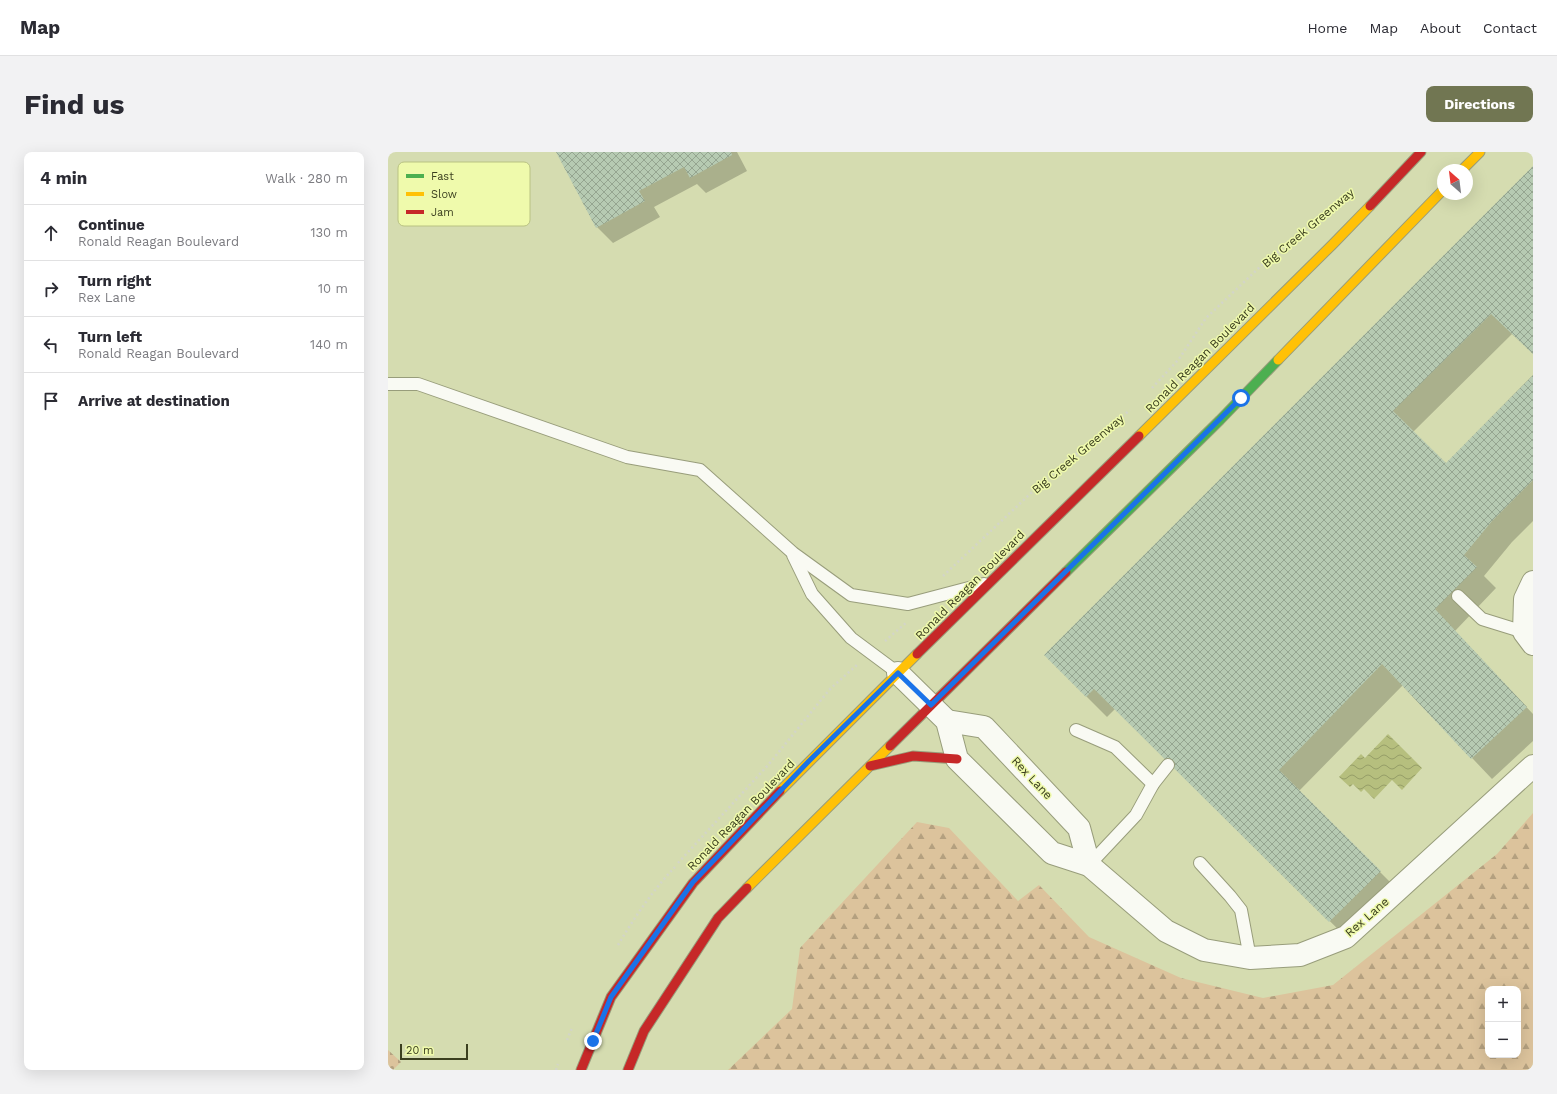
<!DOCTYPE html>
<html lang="en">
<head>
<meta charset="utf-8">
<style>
  body { margin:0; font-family:"Work Sans",sans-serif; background:#f2f2f3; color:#2b2b33 }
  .controls { position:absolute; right:12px; bottom:12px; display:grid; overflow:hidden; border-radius:8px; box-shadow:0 4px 16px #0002 }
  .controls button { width:36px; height:36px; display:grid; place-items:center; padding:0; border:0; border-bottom:1px solid #e1e1e2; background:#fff; color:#2b2b33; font:20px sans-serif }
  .compass { position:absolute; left:1049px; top:12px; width:36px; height:36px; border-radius:50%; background:#fff; box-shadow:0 4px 16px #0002; rotate:332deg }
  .scale { position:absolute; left:12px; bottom:10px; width:68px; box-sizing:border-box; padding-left:4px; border:2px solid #3b3f1f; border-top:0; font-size:11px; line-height:14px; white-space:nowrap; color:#3b3f1f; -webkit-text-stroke:3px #effaac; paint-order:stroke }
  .stop { position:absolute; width:12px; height:12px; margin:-9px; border:3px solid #1a73e8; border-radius:50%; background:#fff }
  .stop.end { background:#1a73e8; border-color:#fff; box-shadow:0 1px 4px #0008 }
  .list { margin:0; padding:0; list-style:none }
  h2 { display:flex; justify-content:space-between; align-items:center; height:52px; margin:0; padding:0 16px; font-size:17px }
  h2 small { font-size:13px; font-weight:400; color:#7c7c81 }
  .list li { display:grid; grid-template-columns:26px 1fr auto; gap:12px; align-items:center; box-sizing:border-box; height:56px; padding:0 16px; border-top:1px solid #e1e1e2 }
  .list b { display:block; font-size:15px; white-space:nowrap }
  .list p { margin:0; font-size:13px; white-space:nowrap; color:#7c7c81 }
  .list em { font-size:13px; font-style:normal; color:#7c7c81 }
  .icon { flex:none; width:22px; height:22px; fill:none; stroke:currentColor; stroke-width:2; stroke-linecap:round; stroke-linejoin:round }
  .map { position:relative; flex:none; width:1145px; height:918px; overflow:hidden; border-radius:8px }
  header { display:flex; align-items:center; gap:24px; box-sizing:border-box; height:56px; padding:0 20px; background:#fff; border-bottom:1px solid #e1e1e2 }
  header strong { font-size:19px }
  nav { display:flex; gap:22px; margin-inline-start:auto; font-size:14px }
  .intro { display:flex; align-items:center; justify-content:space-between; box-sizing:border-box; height:96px; padding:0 24px }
  h1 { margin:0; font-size:28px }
  .button { padding:10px 18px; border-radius:8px; background:#717652; color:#fff; font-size:14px; font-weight:700 }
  main { display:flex; gap:24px; padding:0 24px }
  aside { flex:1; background:#fff; border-radius:8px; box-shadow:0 4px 16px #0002 }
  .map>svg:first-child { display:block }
  .forest { fill:url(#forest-firs); fill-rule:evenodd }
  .cemetery { fill:url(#cemetery-stones) }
  .water { fill:url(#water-waves) }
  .shadow { fill:#0003 }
  .building { fill:url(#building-cross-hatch) }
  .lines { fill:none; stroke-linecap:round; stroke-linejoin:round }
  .lane-casing { stroke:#989d7b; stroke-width:14 }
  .street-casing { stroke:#989d7b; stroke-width:24 }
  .fast-casing { stroke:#989d7b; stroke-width:11 }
  .slow-casing { stroke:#989d7b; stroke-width:11 }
  .jam-casing { stroke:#989d7b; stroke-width:11 }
  .path { stroke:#d3d5c8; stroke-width:2.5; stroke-dasharray:2 3; stroke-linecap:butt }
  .lane { stroke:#f9faf3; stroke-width:12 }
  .street { stroke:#f9faf3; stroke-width:22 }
  .fast { stroke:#4caf50; stroke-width:9 }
  .slow { stroke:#ffc107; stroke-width:9 }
  .jam { stroke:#c62828; stroke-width:9 }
  .route { stroke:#1a73e8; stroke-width:5 }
  .labels { text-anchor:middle; stroke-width:3; stroke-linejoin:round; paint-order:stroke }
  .street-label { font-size:12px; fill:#3b3f1f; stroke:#effaac }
  .key { fill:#effaac; stroke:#b9c282; stroke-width:1 }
  .key-label { font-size:11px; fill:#3b3f1f }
</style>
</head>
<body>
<header>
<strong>Map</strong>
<nav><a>Home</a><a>Map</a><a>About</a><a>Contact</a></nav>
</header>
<div class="intro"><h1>Find us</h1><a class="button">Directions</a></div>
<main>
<aside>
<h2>4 min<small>Walk · 280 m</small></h2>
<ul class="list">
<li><svg class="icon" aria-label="ahead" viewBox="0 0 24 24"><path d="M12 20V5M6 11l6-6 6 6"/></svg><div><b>Continue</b><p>Ronald Reagan Boulevard</p></div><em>130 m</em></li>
<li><svg class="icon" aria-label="right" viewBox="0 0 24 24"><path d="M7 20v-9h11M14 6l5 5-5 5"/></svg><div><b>Turn right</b><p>Rex Lane</p></div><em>10 m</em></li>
<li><svg class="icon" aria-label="left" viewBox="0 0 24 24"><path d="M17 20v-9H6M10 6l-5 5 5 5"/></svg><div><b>Turn left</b><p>Ronald Reagan Boulevard</p></div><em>140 m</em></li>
<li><svg class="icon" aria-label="arrive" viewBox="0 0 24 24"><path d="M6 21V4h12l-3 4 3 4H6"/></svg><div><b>Arrive at destination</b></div></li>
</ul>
</aside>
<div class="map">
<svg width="1145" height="918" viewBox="0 0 1145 918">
  <defs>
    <pattern id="forest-firs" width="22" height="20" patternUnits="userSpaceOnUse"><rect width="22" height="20" fill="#dcc39c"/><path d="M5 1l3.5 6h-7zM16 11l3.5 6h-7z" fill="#b4a07f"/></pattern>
    <pattern id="cemetery-stones" width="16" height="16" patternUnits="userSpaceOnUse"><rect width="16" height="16" fill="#dcc39c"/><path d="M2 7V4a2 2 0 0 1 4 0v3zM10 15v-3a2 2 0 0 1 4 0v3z" fill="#b4a07f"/></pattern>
    <pattern id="water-waves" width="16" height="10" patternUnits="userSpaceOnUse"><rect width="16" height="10" fill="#b6bf7e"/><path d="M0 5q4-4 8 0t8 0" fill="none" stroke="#959d67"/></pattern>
    <pattern id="building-cross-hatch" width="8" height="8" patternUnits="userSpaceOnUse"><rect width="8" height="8" fill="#b6cab2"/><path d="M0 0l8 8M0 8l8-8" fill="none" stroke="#95a590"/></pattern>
  </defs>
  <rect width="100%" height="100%" fill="#d5dcb0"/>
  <path class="forest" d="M 1145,661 L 1145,918 L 340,918 L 404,857 L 412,796 L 529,670 L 561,676 L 630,749 L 651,733 L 701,785 L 793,826 L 875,846 L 945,833 L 1109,702 ZM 1100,837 L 1130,837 L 1130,903 L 1100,903 Z"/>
  <polygon class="cemetery" points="0,898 13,910 5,918 0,918"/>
  <polygon class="water" points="1000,582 1034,616 1014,638 1004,628 986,647 976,637 973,640 965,632 962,635 951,625 973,602 977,606"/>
  <g class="shadow">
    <polygon points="169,0 349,0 359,19 318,41 309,32 266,55 272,65 225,91 209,75"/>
    <polygon points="1145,16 1145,202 1124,182 1025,280 1058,312 1145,224 1145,369 1124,390 1096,424 1108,436 1067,479 1145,562 1145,589 1104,627 1015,533 911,639 1012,740 963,790 727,557 719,565 657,503"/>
  </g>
  <g class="building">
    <polygon points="168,0 343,0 344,3 302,26 296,15 251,39 257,49 208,76"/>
    <polygon points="1145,14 1145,202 1103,162 1005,259 1058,311 1145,223 1145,328 1104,369 1076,403 1089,415 1047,457 1139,555 1083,607 994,512 891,618 993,719 941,770 706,537 698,545 656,503"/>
  </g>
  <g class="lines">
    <defs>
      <g id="lane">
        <polyline points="0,232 30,232 239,305 312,318 405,401 463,443 520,452 596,432"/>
        <polyline points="405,403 424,442 463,486 510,521"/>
        <polyline points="1070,444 1094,467 1136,480"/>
        <polyline points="688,578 727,595 765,632"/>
        <polyline points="812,711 842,744 853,758 862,806"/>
        <polyline points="701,713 748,663 765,632 780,613"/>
      </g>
      <g id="street">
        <polyline points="1145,430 1137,447 1136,480 1145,492"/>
        <polyline points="510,521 559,569 569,607 664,701 701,713 778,779 816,798 862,806 912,803 958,785 1145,614"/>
        <polyline points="559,569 596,575 691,676 701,713"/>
      </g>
      <polyline id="fast" points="678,420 832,268 890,208"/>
      <g id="slow">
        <polyline points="1074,18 1092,0"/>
        <polyline points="890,208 1055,38"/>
        <polyline points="751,284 945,92 982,54"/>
        <polyline points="392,639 529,502"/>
        <polyline points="359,736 502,594"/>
      </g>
      <g id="jam">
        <polyline points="982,54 1033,0"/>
        <polyline points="529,502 751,284"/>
        <polyline points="502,594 678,420"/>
        <polyline points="482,614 525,604 569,607"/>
        <polyline points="193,918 223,845 305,731 392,639"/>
        <polyline points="240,918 256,879 330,766 359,736"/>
      </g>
    </defs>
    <use href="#lane" class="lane-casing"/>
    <use href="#street" class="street-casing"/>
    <use href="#fast" class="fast-casing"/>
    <use href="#slow" class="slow-casing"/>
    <use href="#jam" class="jam-casing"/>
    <g class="path">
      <polyline points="764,236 791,207 818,166 875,112 951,50"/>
      <polyline points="555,424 659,326 742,258"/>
      <polyline points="497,489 519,470"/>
      <polyline points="290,711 381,612 442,537 470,512"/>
      <path d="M 230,793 C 246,766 265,738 287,715"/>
      <polyline points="179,888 184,876"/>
      <polyline points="168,918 170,912"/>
    </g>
    <use href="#lane" class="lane"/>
    <use href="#street" class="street"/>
    <use href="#fast" class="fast"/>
    <use href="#slow" class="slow"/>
    <use href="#jam" class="jam"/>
  </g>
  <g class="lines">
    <polyline class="route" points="205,889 223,845 305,730 421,609 510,521 543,553 853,246"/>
  </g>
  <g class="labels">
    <g class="street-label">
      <text transform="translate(920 76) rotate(-40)" y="4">Big Creek Greenway</text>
      <text transform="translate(812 206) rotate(-45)" y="4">Ronald Reagan Boulevard</text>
      <text transform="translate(690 302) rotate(-40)" y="4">Big Creek Greenway</text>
      <text transform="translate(582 433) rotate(-45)" y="4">Ronald Reagan Boulevard</text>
      <text transform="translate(644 626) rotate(47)" y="4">Rex Lane</text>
      <text transform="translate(353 663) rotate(-46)" y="4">Ronald Reagan Boulevard</text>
      <text transform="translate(979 765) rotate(-41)" y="4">Rex Lane</text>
    </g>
  </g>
  <rect x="10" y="10" width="132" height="64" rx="6" class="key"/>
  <rect x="18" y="22" width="18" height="4" fill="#4caf50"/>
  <rect x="18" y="40" width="18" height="4" fill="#ffc107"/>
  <rect x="18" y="58" width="18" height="4" fill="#c62828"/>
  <g class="key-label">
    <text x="43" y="28">Fast</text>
    <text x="43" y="46">Slow</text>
    <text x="43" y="64">Jam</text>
  </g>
</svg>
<div class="controls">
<button>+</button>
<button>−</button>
</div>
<svg class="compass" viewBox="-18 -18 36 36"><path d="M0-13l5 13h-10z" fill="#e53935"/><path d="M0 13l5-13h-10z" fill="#7c7c81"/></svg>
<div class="scale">20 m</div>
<div class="stop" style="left:853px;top:246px"></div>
<div class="stop end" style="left:205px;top:889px"></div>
</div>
</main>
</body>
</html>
